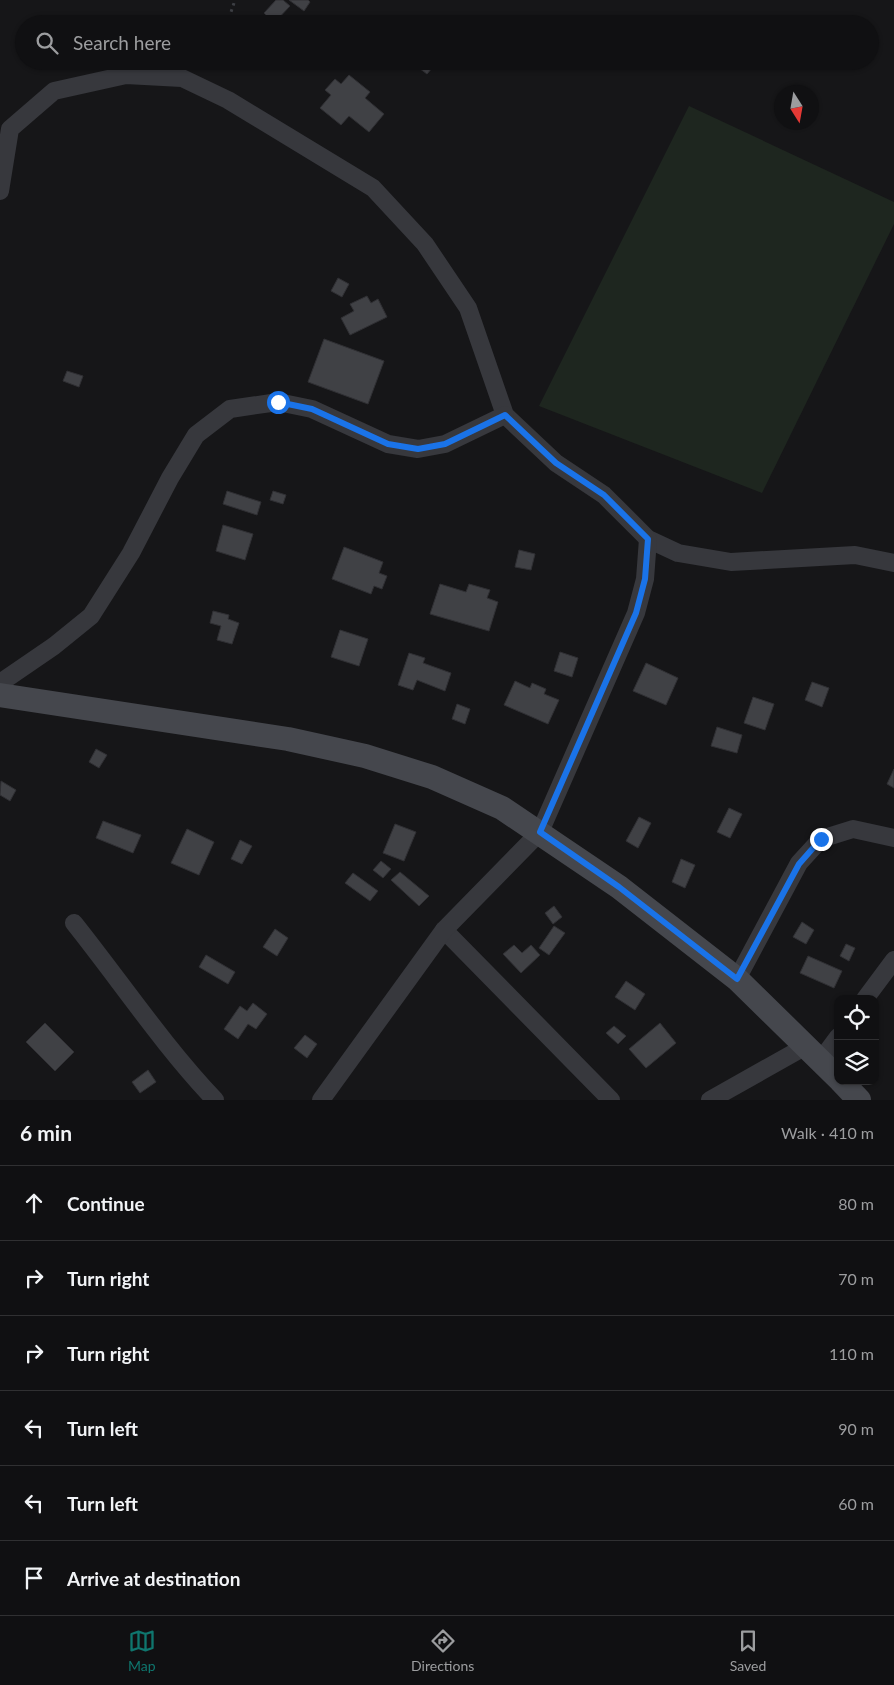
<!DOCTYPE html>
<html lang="en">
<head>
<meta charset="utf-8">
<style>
  body { margin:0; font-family:Lato,sans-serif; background:#19191b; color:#f1f3f6 }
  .controls { position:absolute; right:15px; bottom:15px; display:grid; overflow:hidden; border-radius:10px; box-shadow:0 1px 4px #0004 }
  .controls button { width:45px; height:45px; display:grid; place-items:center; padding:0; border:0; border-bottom:1px solid #303032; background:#101012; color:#f1f3f6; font:25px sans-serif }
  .compass { position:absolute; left:774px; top:85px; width:45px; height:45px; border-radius:50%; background:#101012; box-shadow:0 1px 4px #0004; rotate:169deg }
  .stop { position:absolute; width:15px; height:15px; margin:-11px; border:4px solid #1a73e8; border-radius:50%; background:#fff }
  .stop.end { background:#1a73e8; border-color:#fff; box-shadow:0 1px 5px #0008 }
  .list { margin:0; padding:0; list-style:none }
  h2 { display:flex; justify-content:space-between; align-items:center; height:65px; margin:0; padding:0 20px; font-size:21px }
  h2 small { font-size:16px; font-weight:400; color:#9c9d9f }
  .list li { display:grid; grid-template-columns:32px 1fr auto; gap:15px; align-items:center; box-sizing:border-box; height:75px; padding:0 20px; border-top:1px solid #303032 }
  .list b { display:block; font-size:19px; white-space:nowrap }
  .list em { font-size:16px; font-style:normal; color:#9c9d9f }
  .icon { flex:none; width:28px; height:28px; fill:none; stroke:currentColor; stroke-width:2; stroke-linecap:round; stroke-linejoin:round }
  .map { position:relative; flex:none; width:894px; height:1100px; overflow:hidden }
  .search { position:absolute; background:#101012; box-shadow:0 1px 4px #0004; left:15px; right:15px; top:15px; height:55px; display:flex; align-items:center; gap:12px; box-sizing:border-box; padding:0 18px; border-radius:28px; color:#9c9d9f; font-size:19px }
  .sheet { height:515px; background:#101012 }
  nav { display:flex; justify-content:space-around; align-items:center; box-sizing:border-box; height:70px; border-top:1px solid #303032; background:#101012; font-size:14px; color:#9c9d9f }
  nav a { display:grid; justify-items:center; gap:2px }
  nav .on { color:#0f766e }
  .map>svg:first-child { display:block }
  .green { fill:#1e261f }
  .building { fill:#404145; stroke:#303034 }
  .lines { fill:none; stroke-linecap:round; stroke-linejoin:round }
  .path { stroke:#3d3f44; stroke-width:3; stroke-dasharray:2.5 4; stroke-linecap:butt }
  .street { stroke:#37383d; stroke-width:18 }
  .secondary { stroke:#45474d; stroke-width:24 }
  .route { stroke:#1a73e8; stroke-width:6 }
</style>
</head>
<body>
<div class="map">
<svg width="894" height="1100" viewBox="0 0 894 1100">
  <rect width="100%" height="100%" fill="#161618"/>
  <polygon class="green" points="689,106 894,202 894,224 762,493 539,406"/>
  <g class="building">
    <polygon points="276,0 283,0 290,6 274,23 264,13"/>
    <polygon points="289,0 308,0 310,2 304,11"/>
    <polygon points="418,61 438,61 427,74 415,65"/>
    <polygon points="349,75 370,92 365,98 384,114 369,132 349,116 341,125 320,108 331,95 325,90 335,79 341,84"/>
    <polygon points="338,278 349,284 342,297 331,291"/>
    <polygon points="367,296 371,303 378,299 387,317 350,335 341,318 354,311 350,304"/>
    <polygon points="324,339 384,361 368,404 308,382"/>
    <polygon points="67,371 83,376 79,387 63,381"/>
    <polygon points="227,491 261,502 257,515 223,504"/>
    <polygon points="273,491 286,495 283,504 270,500"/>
    <polygon points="223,525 253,534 245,560 216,551"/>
    <polygon points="344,547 383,562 379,573 387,576 382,589 374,586 371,594 332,579"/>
    <polygon points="519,550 535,554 531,570 515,567"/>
    <polygon points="440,584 466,592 469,584 490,590 487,598 498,602 489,631 430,614"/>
    <polygon points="213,611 229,615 228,619 239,623 232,644 217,640 221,626 210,623"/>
    <polygon points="340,630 368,639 359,666 331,657"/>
    <polygon points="560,652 578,658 572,677 554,671"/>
    <polygon points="409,653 425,658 423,663 451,673 445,691 417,680 413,690 398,685"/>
    <polygon points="646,663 678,678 666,705 633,691"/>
    <polygon points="515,681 530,688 532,683 546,689 544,694 559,700 548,724 504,705"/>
    <polygon points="812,682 829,688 822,707 805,700"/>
    <polygon points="753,697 774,704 765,730 744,723"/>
    <polygon points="457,704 470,709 465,724 452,719"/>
    <polygon points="717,727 742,735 737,753 711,746"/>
    <polygon points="96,749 107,755 99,768 89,762"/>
    <polygon points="894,769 894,788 887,784"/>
    <polygon points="1,781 16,790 10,801 0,795"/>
    <polygon points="729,808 742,814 730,838 717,832"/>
    <polygon points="639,817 651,823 638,848 626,841"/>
    <polygon points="103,821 141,835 133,853 96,838"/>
    <polygon points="395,824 416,832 404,861 383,853"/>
    <polygon points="187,829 214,842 199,875 171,863"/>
    <polygon points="240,840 252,846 242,864 231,859"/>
    <polygon points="681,859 695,865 685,888 672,882"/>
    <polygon points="381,861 391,869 383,878 373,870"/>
    <polygon points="400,872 429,896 419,906 391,880"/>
    <polygon points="353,873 378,891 370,901 345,883"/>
    <polygon points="554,906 562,917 553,924 545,913"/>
    <polygon points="802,922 814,930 806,944 793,937"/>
    <polygon points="554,926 565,933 549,955 539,948"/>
    <polygon points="275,929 288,938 277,956 263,947"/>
    <polygon points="846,944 855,948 849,961 840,956"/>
    <polygon points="514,945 522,953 531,945 540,955 521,973 503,954"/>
    <polygon points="206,955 235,972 228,984 199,967"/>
    <polygon points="808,956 842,971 834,988 800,973"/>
    <polygon points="626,981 645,994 635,1010 615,997"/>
    <polygon points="253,1003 267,1014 256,1029 248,1024 238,1039 224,1029 240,1006 247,1011"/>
    <polygon points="45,1023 74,1052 55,1071 26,1042"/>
    <polygon points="660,1023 676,1043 646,1068 629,1049"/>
    <polygon points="614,1026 626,1036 618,1044 606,1033"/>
    <polygon points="305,1035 317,1044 307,1058 294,1048"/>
    <polygon points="148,1070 156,1082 140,1093 132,1082"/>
  </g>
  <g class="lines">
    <polyline class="path" points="227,24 235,0"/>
    <g class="street">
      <polyline points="0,191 10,129 54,91 126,75 182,78 228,100 373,188 425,244 468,308 505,415 556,463 604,495 648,539 678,553 731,562 855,555 894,563"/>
      <polyline points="0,683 54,646 91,616 131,553 170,478 196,435 230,409 278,402 312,409 388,444 418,449 445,444 505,415"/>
      <path d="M 74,923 C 121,982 163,1045 215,1100"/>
      <polyline points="444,930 611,1100"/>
      <polyline points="737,979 799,863 821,839 853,829 894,838"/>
      <polyline points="865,999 894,960"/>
      <polyline points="821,1060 838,1037"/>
      <polyline points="321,1100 444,930 540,832 636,613 645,579 648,539"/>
      <polyline points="710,1100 806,1046"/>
    </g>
    <g class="secondary">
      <polyline points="0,695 288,739 365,756 432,777 502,808 619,887 737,979 838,1078"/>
      <polyline points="841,1081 859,1100"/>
    </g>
  </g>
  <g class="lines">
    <polyline class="route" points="278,402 312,409 388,444 418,449 445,444 505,415 556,463 604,495 648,539 645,579 636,613 540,832 619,887 737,979 799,864 821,839"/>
  </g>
</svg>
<div class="controls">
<button><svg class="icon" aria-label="locate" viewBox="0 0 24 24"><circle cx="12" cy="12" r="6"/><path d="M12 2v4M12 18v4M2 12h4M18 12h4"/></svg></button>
<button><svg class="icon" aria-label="layers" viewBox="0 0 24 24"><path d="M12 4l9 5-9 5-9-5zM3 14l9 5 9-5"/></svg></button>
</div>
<svg class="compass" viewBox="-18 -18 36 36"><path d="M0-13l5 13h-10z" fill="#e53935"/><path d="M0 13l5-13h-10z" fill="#9c9d9f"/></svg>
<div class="stop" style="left:278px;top:402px"></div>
<div class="stop end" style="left:821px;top:839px"></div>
<div class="search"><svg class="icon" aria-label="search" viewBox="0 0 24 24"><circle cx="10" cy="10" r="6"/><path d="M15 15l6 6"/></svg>Search here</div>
</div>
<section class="sheet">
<h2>6 min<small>Walk · 410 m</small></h2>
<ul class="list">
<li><svg class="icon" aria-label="ahead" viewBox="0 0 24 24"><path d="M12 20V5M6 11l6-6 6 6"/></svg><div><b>Continue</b></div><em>80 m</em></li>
<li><svg class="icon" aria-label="right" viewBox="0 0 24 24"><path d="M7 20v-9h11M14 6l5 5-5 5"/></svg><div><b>Turn right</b></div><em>70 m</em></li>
<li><svg class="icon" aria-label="right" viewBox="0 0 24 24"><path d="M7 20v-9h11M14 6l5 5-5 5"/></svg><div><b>Turn right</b></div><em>110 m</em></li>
<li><svg class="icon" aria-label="left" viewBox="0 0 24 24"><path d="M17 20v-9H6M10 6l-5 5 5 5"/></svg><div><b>Turn left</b></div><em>90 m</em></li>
<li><svg class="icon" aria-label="left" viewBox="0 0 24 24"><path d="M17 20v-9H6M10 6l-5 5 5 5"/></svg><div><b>Turn left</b></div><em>60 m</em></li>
<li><svg class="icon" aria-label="arrive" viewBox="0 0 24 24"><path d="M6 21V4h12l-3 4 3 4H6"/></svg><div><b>Arrive at destination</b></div></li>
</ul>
</section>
<nav>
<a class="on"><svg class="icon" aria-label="map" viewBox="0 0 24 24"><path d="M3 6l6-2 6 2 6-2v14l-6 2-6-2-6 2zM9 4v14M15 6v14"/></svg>Map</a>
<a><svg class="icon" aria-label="directions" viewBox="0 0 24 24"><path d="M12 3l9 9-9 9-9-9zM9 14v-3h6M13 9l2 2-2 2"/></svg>Directions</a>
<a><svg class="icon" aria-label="saved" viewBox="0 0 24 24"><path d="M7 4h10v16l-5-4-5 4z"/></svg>Saved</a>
</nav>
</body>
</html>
